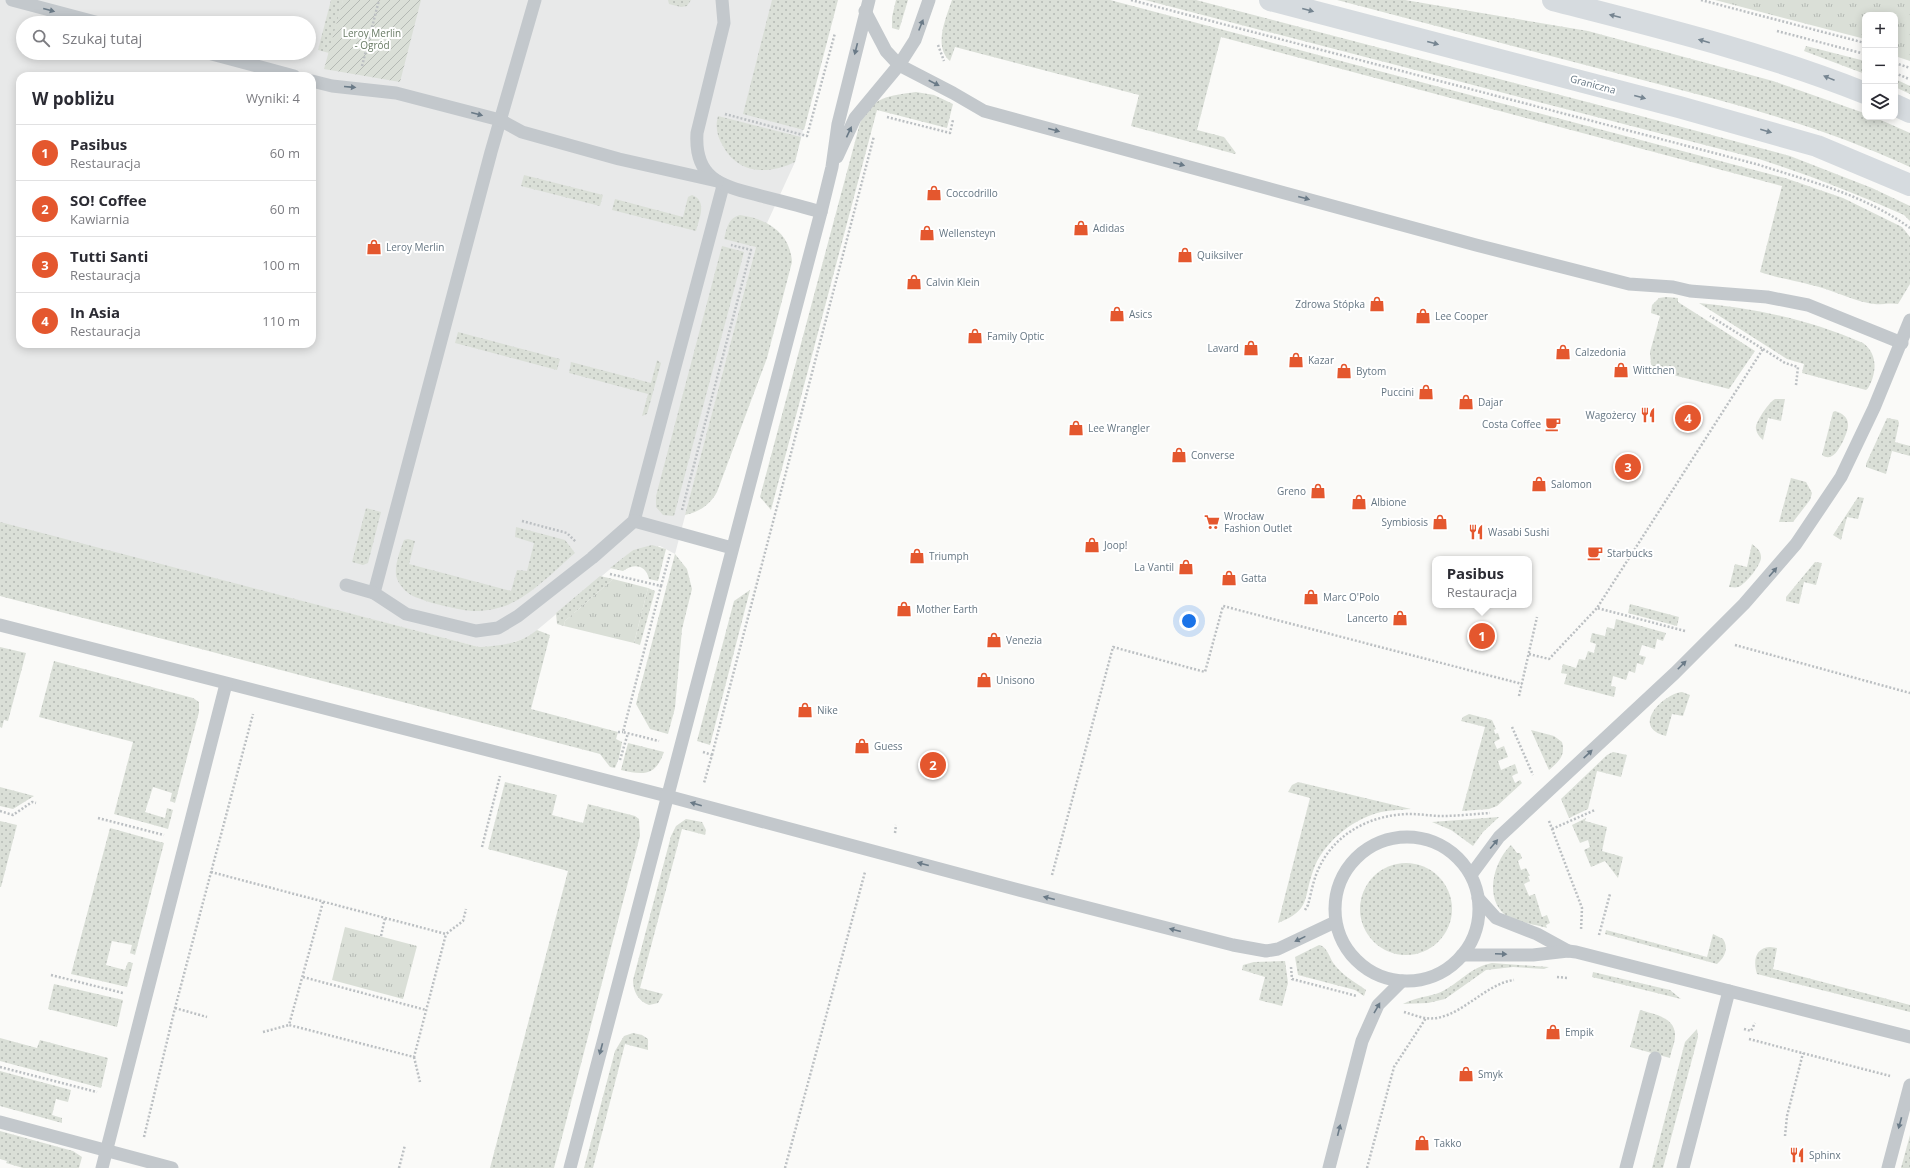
<!DOCTYPE html>
<html lang="pl">
<head>
<meta charset="utf-8">
<style>
  body { margin:0; font-family:"Open Sans",sans-serif; background:#f7f7f7; color:#2b2b33 }
  .controls { position:absolute; right:12px; top:12px; display:grid; overflow:hidden; border-radius:8px; box-shadow:0 2px 10px #0003 }
  .controls button { width:36px; height:36px; display:grid; place-items:center; padding:0; border:0; border-bottom:1px solid #e1e1e2; background:#fff; color:#2b2b33; font:20px sans-serif }
  .you { position:absolute; left:1189px; top:621px; width:14px; height:14px; margin:-10px; border:3px solid #fff; border-radius:50%; background:#1a73e8; box-shadow:0 0 0 6px #1a73e833 }
  .badge { display:grid; place-items:center; width:26px; height:26px; border-radius:50%; background:#e4572e; color:#fff; font-size:13px; font-weight:700 }
  .pin { position:absolute; translate:-50% -50%; border:2px solid #fff; box-shadow:0 1px 4px #0006 }
  .popup { position:absolute; left:1432px; top:556px; width:100px; height:52px; box-sizing:border-box; display:grid; place-content:center; border-radius:8px; background:#fff; filter:drop-shadow(0 1px 3px #0005); font-size:13px; white-space:nowrap; color:#7c7c81 }
  .popup b { font-size:15px; color:#2b2b33 }
  .popup::after { content:''; position:absolute; left:50%; top:100%; margin-left:-8px; border:8px solid transparent; border-top-color:#fff }
  .list { margin:0; padding:0; list-style:none }
  h2 { display:flex; justify-content:space-between; align-items:center; height:52px; margin:0; padding:0 16px; font-size:17px }
  h2 small { font-size:13px; font-weight:400; color:#7c7c81 }
  .list li { display:grid; grid-template-columns:26px 1fr auto; gap:12px; align-items:center; box-sizing:border-box; height:56px; padding:0 16px; border-top:1px solid #e1e1e2 }
  .list b { display:block; font-size:15px; white-space:nowrap }
  .list p { margin:0; font-size:13px; white-space:nowrap; color:#7c7c81 }
  .list em { font-size:13px; font-style:normal; color:#7c7c81 }
  .icon { flex:none; width:22px; height:22px; fill:none; stroke:currentColor; stroke-width:2; stroke-linecap:round; stroke-linejoin:round }
  .map { position:relative; flex:none; width:1910px; height:1168px; overflow:hidden }
  .search { position:absolute; background:#fff; box-shadow:0 2px 10px #0003; left:16px; top:16px; width:300px; height:44px; display:flex; align-items:center; gap:10px; box-sizing:border-box; padding:0 14px; border-radius:22px; color:#7c7c81; font-size:15px }
  .panel { position:absolute; background:#fff; box-shadow:0 2px 10px #0003; left:16px; top:72px; width:300px; height:276px; border-radius:12px }
  .map>svg:first-child { display:block }
  .built { fill:#e8e9e9; fill-rule:evenodd }
  .grass { fill:url(#grass-dots) }
  .park { fill:url(#park-tufts) }
  .garden { fill:url(#garden-furrows) }
  .lines { fill:none; stroke-linecap:round; stroke-linejoin:round }
  .path { stroke:#bbbfc2; stroke-width:2.5; stroke-dasharray:2 2; stroke-linecap:butt }
  .lane { stroke:#c3c8cc; stroke-width:13 }
  .secondary { stroke:#d6dbdf; stroke-width:22 }
  .oneway { fill:#6a7a87 }
  .oneway2 { fill:#768591 }
  .labels { text-anchor:middle; stroke-width:4; stroke-linejoin:round; paint-order:stroke }
  .park-label { font-size:10px; fill:#687a64; stroke:#fff }
  .street-label { font-size:10px; fill:#657683; stroke:#fff }
  .poi-label { font-size:10px; fill:#657683; stroke:#fff; text-anchor:start }
</style>
</head>
<body>
<div class="map">
<svg width="1910" height="1168" viewBox="0 0 1910 1168">
  <defs>
    <pattern id="grass-dots" width="8" height="8" patternUnits="userSpaceOnUse"><rect width="8" height="8" fill="#dadfd7"/><path d="M2 2h.1M6 6h.1" fill="none" stroke="#b4b9b4" stroke-width="1.8" stroke-linecap="round"/></pattern>
    <pattern id="park-tufts" width="24" height="20" patternUnits="userSpaceOnUse"><rect width="24" height="20" fill="#dadfd7"/><path d="M3 7l-1-3M5 7V3M7 7l1-3M15 17l-1-3M17 17v-4M19 17l1-3" fill="none" stroke="#b4b9b4"/></pattern>
    <pattern id="garden-furrows" width="10" height="10" patternUnits="userSpaceOnUse"><rect width="10" height="10" fill="#dadfd7"/><path d="M-1 1l2-2M0 10L10 0M9 11l2-2" fill="none" stroke="#b4b9b4"/></pattern>
  </defs>
  <rect width="100%" height="100%" fill="#fafaf8"/>
  <path class="built" d="M 0,0 L 836,0 L 795,162 L 756,247 L 675,554 L 660,546 L 633,550 L 530,636 L 504,646 L 479,647 L 0,523 ZM 23,23 L 309,23 L 309,53 L 23,53 ZM 20,76 L 312,76 L 312,344 L 20,344 Z"/>
  <g class="grass">
    <polygon points="331,0 343,0 329,53 318,50"/>
    <polygon points="668,0 691,0 687,6 681,7 669,4"/>
    <polygon points="772,0 838,0 804,130 743,114"/>
    <polygon points="896,0 908,0 899,30 892,28 892,17"/>
    <path d="M 952,0 L 1110,0 L 1785,178 L 1843,198 L 1902,227 L 1910,237 L 1910,284 L 1898,304 C 1888,302 1878,306 1868,303 C 1848,299 1831,289 1811,285 C 1794,280 1777,278 1760,272 L 1782,186 L 1221,37 L 1197,130 L 1224,137 L 1236,153 L 1235,154 L 1131,126 L 1139,95 L 955,47 L 950,61 C 933,46 946,18 952,0 Z"/>
    <path d="M 1145,0 L 1196,0 L 1637,115 L 1790,156 L 1872,188 L 1910,206 L 1910,221 L 1904,215 C 1857,194 1809,175 1759,159 Z"/>
    <path d="M 1337,0 L 1405,0 L 1588,31 L 1773,81 L 1864,113 L 1865,117 L 1874,117 L 1910,133 L 1910,167 C 1822,126 1728,102 1635,78 C 1536,52 1436,26 1337,0 Z"/>
    <polygon points="1806,46 1865,61 1865,74 1804,51"/>
    <polygon points="1895,79 1910,86 1910,94 1895,87"/>
    <path d="M 916,92 L 934,95 L 953,104 L 947,128 L 877,110 L 771,510 L 760,497 L 860,123 C 872,96 889,96 916,92 Z"/>
    <path d="M 718,116 L 801,137 L 795,162 C 768,175 738,174 723,146 C 717,136 715,127 718,116 Z"/>
    <polygon points="524,175 603,195 600,206 521,186"/>
    <path d="M 692,195 C 708,201 699,219 696,231 L 612,210 L 615,199 L 683,217 L 688,197 Z"/>
    <path d="M 740,215 C 767,219 790,232 792,262 L 767,358 L 717,492 C 710,505 699,512 685,515 L 756,247 L 724,239 C 727,228 728,218 740,215 Z"/>
    <polygon points="722,246 744,252 674,516 663,515 656,507 656,496"/>
    <polygon points="1666,297 1678,298 1678,302 1755,351 1729,389 1661,372 1651,365 1650,352 1660,316 1651,313 1652,305 1659,298"/>
    <path d="M 1699,303 C 1755,308 1811,320 1863,343 C 1875,352 1877,365 1872,380 C 1870,384 1869,388 1866,390 L 1802,373 L 1804,364 L 1787,359 Z"/>
    <polygon points="458,332 560,359 557,370 455,343"/>
    <polygon points="657,360 661,363 647,414 642,416 648,394 569,373 571,362 651,383"/>
    <path d="M 1775,399 L 1785,399 L 1781,421 L 1768,418 L 1763,440 C 1759,437 1755,431 1756,426 C 1758,419 1769,402 1775,399 Z"/>
    <path d="M 1835,411 C 1851,416 1850,426 1844,439 C 1840,447 1833,463 1822,455 L 1833,412 Z"/>
    <polygon points="1887,418 1898,420 1899,423 1895,442 1910,446 1910,456 1892,451 1886,474 1866,467 1866,464"/>
    <polygon points="1791,478 1806,482 1812,493 1810,500 1793,522 1779,522"/>
    <polygon points="1858,497 1864,498 1858,519 1847,517 1841,540 1833,535"/>
    <polygon points="366,508 381,512 368,563 363,565 352,562"/>
    <path d="M 0,522 L 479,647 C 500,646 520,644 537,630 L 550,635 L 531,709 L 618,732 L 616,739 L 622,742 L 619,758 L 615,768 L 610,767 L 600,754 L 0,596 Z"/>
    <path d="M 516,527 L 565,540 L 575,553 C 554,571 531,596 505,606 C 496,609 484,611 475,611 C 461,611 425,602 413,596 C 407,593 401,587 398,581 C 392,570 400,551 404,540 L 408,539 L 415,541 L 409,564 L 511,591 L 517,570 L 527,571 L 534,543 L 515,537 Z"/>
    <path d="M 1752,544 C 1757,548 1761,551 1761,557 C 1762,564 1745,585 1738,587 C 1735,588 1732,587 1729,587 L 1735,564 L 1747,567 Z"/>
    <path d="M 652,545 L 666,549 L 658,581 L 649,579 C 646,565 634,563 623,571 L 610,568 L 633,550 Z"/>
    <polygon points="675,554 687,569 692,589 682,629 675,708 668,734 650,729 636,704"/>
    <polygon points="1815,562 1822,563 1816,585 1804,582 1799,604 1786,601 1786,597"/>
    <polygon points="600,576 613,579 565,621 564,626 557,624 556,613"/>
    <polygon points="648,588 655,591 640,645 634,643"/>
    <polygon points="750,590 710,745 697,741 734,601"/>
    <polygon points="1630,604 1679,617 1677,626 1628,613"/>
    <polygon points="1616,619 1666,633 1663,641 1657,639 1655,649 1642,645 1639,655 1646,657 1643,665 1637,663 1635,673 1629,671 1626,680 1613,676 1611,686 1616,687 1614,697 1564,684 1567,674 1561,673 1563,664 1576,668 1579,659 1585,660 1588,651 1594,653 1596,644 1590,642 1592,633 1605,636 1607,627 1614,629"/>
    <polygon points="0,647 26,653 8,721 4,720 2,728 0,727"/>
    <polygon points="54,661 193,698 199,702 199,712 175,803 170,801 172,793 153,787 145,812 165,818 167,808 173,810 168,829 114,814 133,742 39,717"/>
    <path d="M 1682,692 L 1690,695 L 1683,716 L 1672,714 L 1666,736 C 1630,727 1663,694 1682,692 Z"/>
    <polygon points="1469,714 1492,720 1496,729 1494,730 1495,734 1498,733 1500,739 1494,742 1497,749 1504,746 1508,757 1498,761 1501,770 1515,764 1518,773 1512,776 1515,783 1520,780 1522,783 1497,806 1489,809 1462,811 1485,727 1461,721 1463,717"/>
    <path d="M 1531,730 L 1554,736 L 1562,742 C 1566,756 1558,762 1549,770 Z"/>
    <path d="M 628,743 L 664,752 C 655,777 643,775 621,770 Z"/>
    <polygon points="1613,752 1627,755 1621,777 1597,771 1588,809 1569,818 1561,799 1607,755"/>
    <polygon points="505,782 557,795 552,815 583,823 588,804 635,816 639,819 640,836 554,1168 490,1168 568,871 488,849"/>
    <path d="M 1298,782 L 1411,809 C 1400,810 1388,810 1377,813 C 1350,821 1322,844 1313,871 C 1303,899 1311,910 1278,923 L 1310,798 L 1288,792 L 1292,785 Z"/>
    <polygon points="0,787 34,796 13,809 0,806"/>
    <polygon points="1499,817 1483,832 1473,846 1451,830 1432,822"/>
    <polygon points="1586,818 1585,821 1607,827 1602,851 1623,857 1618,878 1605,861 1591,867 1584,850 1590,847 1588,840 1580,843 1572,825"/>
    <path d="M 686,819 L 702,822 L 706,830 L 705,835 L 682,829 L 640,988 L 663,994 L 658,1003 L 649,1005 C 638,1001 633,991 633,980 L 671,836 L 676,826 Z"/>
    <polygon points="0,821 17,825 1,887 0,887"/>
    <polygon points="110,828 164,843 135,955 130,953 132,945 112,941 106,965 125,970 128,962 133,963 127,987 71,974"/>
    <path d="M 1511,845 L 1517,853 L 1520,853 L 1522,858 L 1518,861 L 1521,870 L 1526,868 L 1530,876 L 1528,876 L 1530,881 L 1524,884 L 1529,896 L 1535,894 L 1542,917 L 1547,915 L 1550,923 L 1546,925 L 1547,928 C 1537,925 1516,922 1508,917 C 1483,901 1493,862 1511,845 Z"/>
    <circle cx="1406" cy="909" r="46"/>
    <path d="M 1606,930 L 1707,957 L 1713,934 L 1723,939 C 1729,948 1725,957 1717,964 L 1605,934 Z"/>
    <path d="M 1319,945 C 1327,946 1330,959 1334,964 C 1343,976 1355,982 1366,990 L 1364,996 L 1355,990 L 1298,975 L 1295,957 Z"/>
    <path d="M 1770,947 L 1777,948 L 1773,969 L 1910,1005 L 1910,1012 L 1757,974 C 1753,961 1755,948 1770,947 Z"/>
    <polygon points="1285,961 1288,983 1282,1006 1259,1000 1265,977 1242,970 1243,965 1254,962"/>
    <path d="M 1492,963 L 1549,967 L 1544,969 L 1513,967 L 1486,970 L 1445,999 L 1428,1003 L 1403,1004 C 1415,997 1429,997 1441,992 C 1460,983 1470,967 1492,963 Z"/>
    <polygon points="1593,972 1670,990 1681,999 1592,977"/>
    <polygon points="54,984 123,1000 117,1027 48,1009"/>
    <path d="M 1640,1010 C 1653,1014 1676,1017 1675,1036 C 1675,1043 1671,1051 1670,1058 L 1630,1047 Z"/>
    <polygon points="1697,1029 1698,1037 1663,1168 1652,1168 1685,1042"/>
    <polygon points="633,1033 642,1035 648,1039 648,1050 625,1044 593,1168 584,1168 615,1051 624,1036"/>
    <polygon points="0,1038 37,1048 40,1040 108,1058 101,1088 0,1061"/>
    <polygon points="0,1071 71,1090 68,1102 56,1099 52,1115 62,1118 62,1123 0,1106"/>
    <polygon points="0,1131 73,1151 82,1157 79,1168 23,1168 6,1163 7,1161 0,1159"/>
    <polygon points="1910,1135 1910,1168 1901,1168"/>
  </g>
  <g class="park">
    <polygon points="1715,0 1910,0 1910,61 1895,56 1897,48 1895,47 1895,15 1865,15 1865,39"/>
    <polygon points="613,579 648,588 634,643 564,626 565,621"/>
    <polygon points="345,927 417,946 403,999 332,980"/>
  </g>
  <polygon class="garden" points="343,0 421,0 400,82 324,69"/>
  <g class="lines">
    <g class="path">
      <path d="M 1131,0 L 1756,164 C 1809,181 1865,195 1910,228"/>
      <polyline points="1701,0 1865,43"/>
      <polyline points="1777,31 1865,54"/>
      <polyline points="938,45 944,61"/>
      <polyline points="1895,63 1910,68"/>
      <polyline points="362,66 379,0"/>
      <polyline points="1895,73 1909,79"/>
      <polyline points="725,114 807,136 835,33"/>
      <polyline points="887,117 950,133 953,120"/>
      <polyline points="1763,349 1785,363 1798,367 1796,385"/>
      <polyline points="682,510 751,250 731,245"/>
      <polyline points="522,521 567,533 576,542"/>
      <polyline points="610,574 661,586 623,732 659,741"/>
      <polyline points="661,586 670,554"/>
      <polyline points="1685,631 1597,608 1763,349 1710,316"/>
      <polyline points="1735,645 1910,693"/>
      <polyline points="1529,654 1549,659 1597,608"/>
      <polyline points="1519,696 1537,617"/>
      <polyline points="1512,727 1533,775"/>
      <polyline points="618,732 623,732"/>
      <polyline points="703,752 712,755 704,783"/>
      <polyline points="712,755 874,136"/>
      <polyline points="620,760 628,733"/>
      <polyline points="0,811 13,815 32,802 36,803"/>
      <polyline points="98,818 164,835"/>
      <polyline points="1549,821 1582,908 1581,930"/>
      <polyline points="1552,829 1595,810"/>
      <polyline points="895,833 896,825"/>
      <polyline points="482,847 500,776"/>
      <polyline points="211,872 446,934 463,921 466,909"/>
      <polyline points="1052,875 1113,647 1205,672 1223,606 1522,684"/>
      <polyline points="323,902 289,1025 414,1057 446,934"/>
      <path d="M 1305,910 L 1308,905 C 1311,894 1313,881 1318,870 C 1334,833 1372,814 1411,814 C 1421,814 1431,816 1441,816 C 1457,816 1474,814 1490,813"/>
      <polyline points="1599,935 1610,894"/>
      <polyline points="381,936 385,918"/>
      <polyline points="1291,967 1292,979 1357,996"/>
      <polyline points="51,975 123,993"/>
      <polyline points="303,977 426,1010"/>
      <polyline points="1557,977 1568,978"/>
      <polyline points="175,1008 207,1017"/>
      <path d="M 1404,1012 C 1411,1014 1418,1017 1425,1018 C 1457,1023 1483,984 1514,980"/>
      <polyline points="1744,1029 1751,1031 1755,1023"/>
      <polyline points="263,1032 289,1025"/>
      <polyline points="1749,1039 1890,1076"/>
      <polyline points="414,1057 420,1082"/>
      <polyline points="0,1067 97,1092"/>
      <polyline points="1785,1136 1787,1116 1803,1053"/>
      <polyline points="144,1137 175,1008 253,714"/>
      <polyline points="399,1168 405,1145"/>
      <polyline points="785,1168 865,872"/>
      <polyline points="1367,1168 1394,1067 1426,1018"/>
    </g>
    <g class="lane">
      <polyline points="12,0 99,23"/>
      <polyline points="535,0 491,152 374,593 406,614 476,631 498,628 518,616 592,558 634,521 723,186"/>
      <path d="M 722,0 L 724,23 L 697,133 C 694,181 724,186 761,196 C 781,201 801,206 821,212"/>
      <polyline points="865,11 886,51 899,65 953,93 984,111 1476,245 1629,284 1673,287 1690,291 1767,297 1808,305 1902,343"/>
      <polyline points="208,53 294,76"/>
      <polyline points="312,81 332,86 396,93 500,120 522,132 619,159 717,181"/>
      <polyline points="837,157 855,118 899,65 915,40 929,0"/>
      <polyline points="634,521 732,548"/>
      <polyline points="346,585 374,593"/>
      <polyline points="0,625 667,796 1015,889 1233,945 1266,951 1278,949 1335,922"/>
      <circle cx="1407" cy="909" r="72"/>
      <polyline points="1471,875 1499,837 1675,673 1744,604 1796,544 1841,477 1874,408 1910,320"/>
      <polyline points="1478,898 1496,918 1537,934 1568,951"/>
      <polyline points="1462,955 1533,955 1568,951 1576,952 1910,1037"/>
      <polyline points="0,1122 172,1168"/>
      <polyline points="102,1168 226,684"/>
      <polyline points="570,1168 821,212 832,167 838,124 869,0"/>
      <polyline points="1329,1168 1362,1041 1378,1005 1402,981"/>
      <polyline points="1626,1168 1655,1058"/>
      <polyline points="1683,1168 1729,991"/>
      <polyline points="1888,1168 1910,1085"/>
    </g>
    <g class="secondary">
      <polyline points="1270,0 1679,107 1817,146 1910,185"/>
      <path d="M 1553,0 C 1658,27 1765,53 1865,93"/>
      <polyline points="1895,105 1910,112"/>
    </g>
  </g>
  <defs><path id="oneway-solid" d="M-6-.8H1V-3.2L6.5 0L1 3.2V.8H-6Z"/></defs>
  <g class="oneway">
    <use href="#oneway-solid" transform="translate(49 10) rotate(15)"/>
    <use href="#oneway-solid" transform="translate(921 25) rotate(-68)"/>
    <use href="#oneway-solid" transform="translate(856 49) rotate(104)"/>
    <use href="#oneway-solid" transform="translate(934 83) rotate(27)"/>
    <use href="#oneway-solid" transform="translate(350 87) rotate(5)"/>
    <use href="#oneway-solid" transform="translate(477 114) rotate(15)"/>
    <use href="#oneway-solid" transform="translate(1054 130) rotate(15)"/>
    <use href="#oneway-solid" transform="translate(849 132) rotate(-65)"/>
    <use href="#oneway-solid" transform="translate(1179 164) rotate(15)"/>
    <use href="#oneway-solid" transform="translate(1304 198) rotate(15)"/>
    <use href="#oneway-solid" transform="translate(1773 572) rotate(-49)"/>
    <use href="#oneway-solid" transform="translate(1682 665) rotate(-45)"/>
    <use href="#oneway-solid" transform="translate(1588 754) rotate(-43)"/>
    <use href="#oneway-solid" transform="translate(696 804) rotate(-164)"/>
    <use href="#oneway-solid" transform="translate(1494 844) rotate(-50)"/>
    <use href="#oneway-solid" transform="translate(923 864) rotate(-165)"/>
    <use href="#oneway-solid" transform="translate(1049 898) rotate(-166)"/>
    <use href="#oneway-solid" transform="translate(1175 930) rotate(-166)"/>
    <use href="#oneway-solid" transform="translate(1300 939) rotate(154)"/>
    <use href="#oneway-solid" transform="translate(1501 954) rotate(2)"/>
    <use href="#oneway-solid" transform="translate(1377 1008) rotate(-60)"/>
    <use href="#oneway-solid" transform="translate(601 1049) rotate(105)"/>
    <use href="#oneway-solid" transform="translate(1900 1123) rotate(105)"/>
    <use href="#oneway-solid" transform="translate(1339 1130) rotate(-76)"/>
  </g>
  <g class="oneway2">
    <use href="#oneway-solid" transform="translate(1308 10) rotate(15)"/>
    <use href="#oneway-solid" transform="translate(1615 16) rotate(-166)"/>
    <use href="#oneway-solid" transform="translate(1704 41) rotate(-164)"/>
    <use href="#oneway-solid" transform="translate(1433 43) rotate(15)"/>
    <use href="#oneway-solid" transform="translate(1829 78) rotate(-158)"/>
    <use href="#oneway-solid" transform="translate(1640 97) rotate(15)"/>
    <use href="#oneway-solid" transform="translate(1766 131) rotate(16)"/>
  </g>
  <defs>
    <symbol id="shop-bare" viewBox="-9 -9 18 18"><path d="M-5-2.5h2.3a2.7 3.5 0 0 1 5.4 0H5L5.5 6h-11ZM-1.5-2.5h3a1.5 2.3 0 0 0-3 0Z" fill="#e4572e" stroke="#fff" stroke-width="2.5" paint-order="stroke"/></symbol>
    <symbol id="restaurant-bare" viewBox="-9 -9 18 18"><path d="M-5-6h1v4h1v-4h1v4h1v-4h1v5L-1.5 .5V6h-2V.5L-5-1ZM5-6V6H3V1.5H1.5Q1.5-4 5-6Z" fill="#e4572e" stroke="#fff" stroke-width="2.5" paint-order="stroke"/></symbol>
    <symbol id="cafe-bare" viewBox="-9 -9 18 18"><path d="M-5.5-4.5H6V0H3Q3 3.5 0 3.5H-2.5Q-5.5 3.5-5.5 0ZM3-3.2v2h1.7v-2ZM-6 4.5H4V6H-6Z" fill="#e4572e" stroke="#fff" stroke-width="2.5" paint-order="stroke"/></symbol>
    <symbol id="supermarket-bare" viewBox="-9 -9 18 18"><path d="M-6-5.5h2.5l.6 2H6L4.5 2H-2.5L-4.4-4H-6ZM-1.5 3.2a1.3 1.3 0 1 0 .1 0ZM3 3.2a1.3 1.3 0 1 0 .1 0Z" fill="#e4572e" stroke="#fff" stroke-width="2.5" paint-order="stroke"/></symbol>
  </defs>
  <g fill-rule="evenodd">
    <use href="#shop-bare" x="923" y="182" width="22" height="22"/>
    <use href="#shop-bare" x="1070" y="217" width="22" height="22"/>
    <use href="#shop-bare" x="916" y="222" width="22" height="22"/>
    <use href="#shop-bare" x="363" y="236" width="22" height="22"/>
    <use href="#shop-bare" x="1174" y="244" width="22" height="22"/>
    <use href="#shop-bare" x="903" y="271" width="22" height="22"/>
    <use href="#shop-bare" x="1366" y="293" width="22" height="22"/>
    <use href="#shop-bare" x="1106" y="303" width="22" height="22"/>
    <use href="#shop-bare" x="1412" y="305" width="22" height="22"/>
    <use href="#shop-bare" x="964" y="325" width="22" height="22"/>
    <use href="#shop-bare" x="1240" y="337" width="22" height="22"/>
    <use href="#shop-bare" x="1552" y="341" width="22" height="22"/>
    <use href="#shop-bare" x="1285" y="349" width="22" height="22"/>
    <use href="#shop-bare" x="1610" y="359" width="22" height="22"/>
    <use href="#shop-bare" x="1333" y="360" width="22" height="22"/>
    <use href="#shop-bare" x="1415" y="381" width="22" height="22"/>
    <use href="#shop-bare" x="1455" y="391" width="22" height="22"/>
    <use href="#restaurant-bare" x="1637" y="404" width="22" height="22"/>
    <use href="#cafe-bare" x="1542" y="413" width="22" height="22"/>
    <use href="#shop-bare" x="1065" y="417" width="22" height="22"/>
    <use href="#shop-bare" x="1168" y="444" width="22" height="22"/>
    <use href="#shop-bare" x="1528" y="473" width="22" height="22"/>
    <use href="#shop-bare" x="1307" y="480" width="22" height="22"/>
    <use href="#shop-bare" x="1348" y="491" width="22" height="22"/>
    <use href="#supermarket-bare" x="1201" y="511" width="22" height="22"/>
    <use href="#shop-bare" x="1429" y="511" width="22" height="22"/>
    <use href="#restaurant-bare" x="1465" y="521" width="22" height="22"/>
    <use href="#shop-bare" x="1081" y="534" width="22" height="22"/>
    <use href="#cafe-bare" x="1584" y="542" width="22" height="22"/>
    <use href="#shop-bare" x="906" y="545" width="22" height="22"/>
    <use href="#shop-bare" x="1175" y="556" width="22" height="22"/>
    <use href="#shop-bare" x="1218" y="567" width="22" height="22"/>
    <use href="#shop-bare" x="1300" y="586" width="22" height="22"/>
    <use href="#shop-bare" x="893" y="598" width="22" height="22"/>
    <use href="#shop-bare" x="1389" y="607" width="22" height="22"/>
    <use href="#shop-bare" x="983" y="629" width="22" height="22"/>
    <use href="#shop-bare" x="973" y="669" width="22" height="22"/>
    <use href="#shop-bare" x="794" y="699" width="22" height="22"/>
    <use href="#shop-bare" x="851" y="735" width="22" height="22"/>
    <use href="#shop-bare" x="1542" y="1021" width="22" height="22"/>
    <use href="#shop-bare" x="1455" y="1063" width="22" height="22"/>
    <use href="#shop-bare" x="1411" y="1132" width="22" height="22"/>
    <use href="#restaurant-bare" x="1786" y="1144" width="22" height="22"/>
  </g>
  <g class="labels">
    <g class="park-label">
      <text x="372" y="37">Leroy Merlin<tspan x="372" dy="12">- Ogród</tspan></text>
    </g>
    <g class="street-label">
      <text transform="translate(1593 84) rotate(15)" y="4">Graniczna</text>
    </g>
    <g class="poi-label">
      <text x="946" y="197">Coccodrillo</text>
      <text x="1093" y="232">Adidas</text>
      <text x="939" y="237">Wellensteyn</text>
      <text x="386" y="251">Leroy Merlin</text>
      <text x="1197" y="259">Quiksilver</text>
      <text x="926" y="286">Calvin Klein</text>
      <text x="1365" y="308" text-anchor="end">Zdrowa Stópka</text>
      <text x="1129" y="318">Asics</text>
      <text x="1435" y="320">Lee Cooper</text>
      <text x="987" y="340">Family Optic</text>
      <text x="1239" y="352" text-anchor="end">Lavard</text>
      <text x="1575" y="356">Calzedonia</text>
      <text x="1308" y="364">Kazar</text>
      <text x="1633" y="374">Wittchen</text>
      <text x="1356" y="375">Bytom</text>
      <text x="1414" y="396" text-anchor="end">Puccini</text>
      <text x="1478" y="406">Dajar</text>
      <text x="1636" y="419" text-anchor="end">Wagożercy</text>
      <text x="1541" y="428" text-anchor="end">Costa Coffee</text>
      <text x="1088" y="432">Lee Wrangler</text>
      <text x="1191" y="459">Converse</text>
      <text x="1551" y="488">Salomon</text>
      <text x="1306" y="495" text-anchor="end">Greno</text>
      <text x="1371" y="506">Albione</text>
      <text x="1224" y="520">Wrocław<tspan x="1224" dy="12">Fashion Outlet</tspan></text>
      <text x="1428" y="526" text-anchor="end">Symbiosis</text>
      <text x="1488" y="536">Wasabi Sushi</text>
      <text x="1104" y="549">Joop!</text>
      <text x="1607" y="557">Starbucks</text>
      <text x="929" y="560">Triumph</text>
      <text x="1174" y="571" text-anchor="end">La Vantil</text>
      <text x="1241" y="582">Gatta</text>
      <text x="1323" y="601">Marc O'Polo</text>
      <text x="916" y="613">Mother Earth</text>
      <text x="1388" y="622" text-anchor="end">Lancerto</text>
      <text x="1006" y="644">Venezia</text>
      <text x="996" y="684">Unisono</text>
      <text x="817" y="714">Nike</text>
      <text x="874" y="750">Guess</text>
      <text x="1565" y="1036">Empik</text>
      <text x="1478" y="1078">Smyk</text>
      <text x="1434" y="1147">Takko</text>
      <text x="1809" y="1159">Sphinx</text>
    </g>
  </g>
</svg>
<div class="controls">
<button>+</button>
<button>−</button>
<button><svg class="icon" aria-label="layers" viewBox="0 0 24 24"><path d="M12 4l9 5-9 5-9-5zM3 14l9 5 9-5"/></svg></button>
</div>
<div class="you"></div>
<div class="pin badge" style="left:1482px;top:636px">1</div>
<div class="popup"><b>Pasibus</b>Restauracja</div>
<div class="pin badge" style="left:933px;top:765px">2</div>
<div class="pin badge" style="left:1628px;top:467px">3</div>
<div class="pin badge" style="left:1688px;top:418px">4</div>
<div class="search"><svg class="icon" aria-label="search" viewBox="0 0 24 24"><circle cx="10" cy="10" r="6"/><path d="M15 15l6 6"/></svg>Szukaj tutaj</div>
<section class="panel">
<h2>W pobliżu<small>Wyniki: 4</small></h2>
<ul class="list">
<li><span class="badge">1</span><div><b>Pasibus</b><p>Restauracja</p></div><em>60 m</em></li>
<li><span class="badge">2</span><div><b>SO! Coffee</b><p>Kawiarnia</p></div><em>60 m</em></li>
<li><span class="badge">3</span><div><b>Tutti Santi</b><p>Restauracja</p></div><em>100 m</em></li>
<li><span class="badge">4</span><div><b>In Asia</b><p>Restauracja</p></div><em>110 m</em></li>
</ul>
</section>
</div>
</body>
</html>
